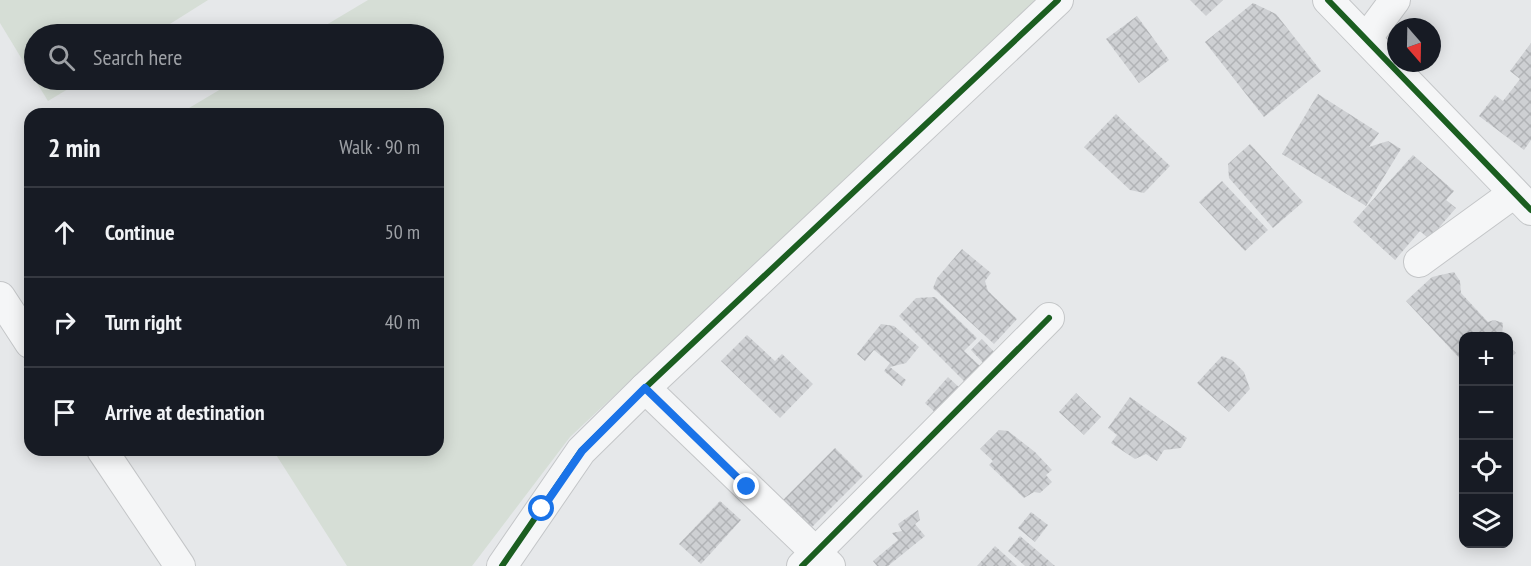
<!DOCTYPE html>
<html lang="en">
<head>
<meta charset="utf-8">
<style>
  body { margin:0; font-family:"PT Sans Narrow",sans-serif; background:#20242c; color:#f1f3f6 }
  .controls { position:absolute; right:18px; bottom:18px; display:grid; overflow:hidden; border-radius:12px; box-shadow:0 3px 15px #0003 }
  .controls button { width:54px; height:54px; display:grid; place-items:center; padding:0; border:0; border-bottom:2px solid #363941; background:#171b24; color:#f1f3f6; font:30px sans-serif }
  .compass { position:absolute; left:1387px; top:18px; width:54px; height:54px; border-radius:50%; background:#171b24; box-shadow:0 3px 15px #0003; rotate:160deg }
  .stop { position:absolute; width:18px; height:18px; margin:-14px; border:4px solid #1a73e8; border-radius:50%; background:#fff }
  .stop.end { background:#1a73e8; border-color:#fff; box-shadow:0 2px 6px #0008 }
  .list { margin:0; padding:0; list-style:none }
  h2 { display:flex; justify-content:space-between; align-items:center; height:78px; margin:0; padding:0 24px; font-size:26px }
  h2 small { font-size:20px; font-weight:400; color:#9ea1a6 }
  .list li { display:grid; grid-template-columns:39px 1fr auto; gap:18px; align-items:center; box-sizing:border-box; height:90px; padding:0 24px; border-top:2px solid #363941 }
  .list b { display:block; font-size:22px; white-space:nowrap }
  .list em { font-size:20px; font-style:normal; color:#9ea1a6 }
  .icon { flex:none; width:33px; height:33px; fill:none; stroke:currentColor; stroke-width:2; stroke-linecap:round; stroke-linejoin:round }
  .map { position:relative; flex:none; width:1531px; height:566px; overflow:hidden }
  .search { position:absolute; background:#171b24; box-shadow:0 3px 15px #0003; left:24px; top:24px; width:420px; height:66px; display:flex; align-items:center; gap:15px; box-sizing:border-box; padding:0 21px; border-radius:33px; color:#9ea1a6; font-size:22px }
  .panel { position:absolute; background:#171b24; box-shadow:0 3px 15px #0003; left:24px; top:108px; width:420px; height:348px; border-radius:18px }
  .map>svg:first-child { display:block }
  .grass { fill:#d6ded6 }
  .building { fill:url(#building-cross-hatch) }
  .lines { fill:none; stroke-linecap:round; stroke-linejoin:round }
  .minor-casing { stroke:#c4c6c8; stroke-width:32 }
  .minor { stroke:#f5f6f7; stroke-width:30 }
  .cycleway-casing { stroke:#f4f6f9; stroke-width:10 }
  .cycleway { stroke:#1b5e20; stroke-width:6 }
  .route { stroke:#1a73e8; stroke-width:8 }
</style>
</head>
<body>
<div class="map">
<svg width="1531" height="566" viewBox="0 0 1531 566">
  <defs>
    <pattern id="building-cross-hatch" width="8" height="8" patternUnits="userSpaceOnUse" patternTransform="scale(1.5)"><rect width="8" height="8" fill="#ced0d3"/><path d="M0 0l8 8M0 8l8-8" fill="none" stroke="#b1b3b6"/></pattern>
  </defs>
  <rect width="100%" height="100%" fill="#e6e8ea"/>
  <g class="grass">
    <polygon points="0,0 208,0 154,34 34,34 34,79 0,23"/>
    <polygon points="368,0 1037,0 570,437 472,566 347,566 273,450 438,450 438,114 179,114 236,80 434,80 434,34 311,34"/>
    <polygon points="35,80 83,80 48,101"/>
  </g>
  <g class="building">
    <polygon points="1190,0 1223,0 1206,16"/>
    <polygon points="1253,3 1276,14 1321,71 1264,117 1205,42"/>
    <polygon points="1137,16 1169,60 1139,83 1106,39"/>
    <polygon points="1531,43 1531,140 1524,150 1479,116 1495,95 1503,101 1520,79 1510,71"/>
    <polygon points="1318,94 1379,133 1369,147 1388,141 1401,149 1366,206 1282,154"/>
    <polygon points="1116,114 1170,166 1144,193 1130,190 1084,147"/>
    <polygon points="1250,144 1303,202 1273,228 1229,178 1228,164"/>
    <polygon points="1413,155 1454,191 1446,200 1456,208 1429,239 1420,231 1395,260 1353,222"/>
    <polygon points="1222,181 1268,230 1245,251 1199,202"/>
    <polygon points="962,249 991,273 985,281 988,291 1017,319 994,344 933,288 937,278"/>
    <polygon points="1454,272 1460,281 1461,293 1488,322 1494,320 1503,323 1502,336 1464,336 1464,363 1406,301 1432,277"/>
    <polygon points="935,297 977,338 964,351 980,366 964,381 899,316 916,298"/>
    <polygon points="881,324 894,326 919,347 906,363 890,367 906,380 902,386 884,371 890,363 874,350 865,361 857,354"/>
    <polygon points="747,335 775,361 782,354 813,384 780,418 721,361"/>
    <polygon points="982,339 998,356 987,367 971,350"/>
    <polygon points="1508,345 1516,353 1508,360"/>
    <polygon points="1222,356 1232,360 1244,372 1250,389 1229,412 1197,383"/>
    <polygon points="948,377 962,390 939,416 925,403"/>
    <polygon points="1076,393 1101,417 1084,435 1059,412"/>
    <polygon points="1130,397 1187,438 1181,448 1164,450 1157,461 1146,454 1135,459 1111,443 1117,435 1108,428"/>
    <polygon points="999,430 1008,431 1035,452 1052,470 1046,475 1052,482 1040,493 1034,492 1024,498 989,465 993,461 980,449"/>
    <polygon points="835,448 863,476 810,529 782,501"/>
    <polygon points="720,501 741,520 701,564 679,544"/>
    <polygon points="918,510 920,520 915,524 925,536 888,566 877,566 873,561 898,540 892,533 902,531 898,524"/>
    <polygon points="1031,512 1048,525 1035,542 1018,528"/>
    <polygon points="1020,536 1055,566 1025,566 1008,551"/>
    <polygon points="995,546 1017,566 977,566"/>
  </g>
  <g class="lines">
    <defs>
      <g id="minor">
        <polyline points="1328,0 1531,210"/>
        <polyline points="1366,39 1395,0"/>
        <polyline points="1419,262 1514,193"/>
        <polyline points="0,297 30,343"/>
        <polyline points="645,388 830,566"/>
        <polyline points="102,450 180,566"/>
        <polyline points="502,566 581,451 645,388 1058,0"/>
        <polyline points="802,566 1049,318"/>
      </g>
    </defs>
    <use href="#minor" class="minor-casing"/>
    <use href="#minor" class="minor"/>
    <defs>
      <g id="cycleway">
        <polyline points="1328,0 1531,210"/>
        <polyline points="502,566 581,451 645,388 1058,0"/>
        <polyline points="802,566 1049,318"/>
      </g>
    </defs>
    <use href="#cycleway" class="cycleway-casing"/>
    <use href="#cycleway" class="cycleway"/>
  </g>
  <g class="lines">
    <polyline class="route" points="542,509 582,451 645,388 747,487"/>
  </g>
</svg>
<div class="controls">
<button>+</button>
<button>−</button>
<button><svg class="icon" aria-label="locate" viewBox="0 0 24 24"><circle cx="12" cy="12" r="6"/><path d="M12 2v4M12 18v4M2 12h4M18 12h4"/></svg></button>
<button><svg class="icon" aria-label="layers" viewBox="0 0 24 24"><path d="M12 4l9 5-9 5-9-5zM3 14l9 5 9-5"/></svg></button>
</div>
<svg class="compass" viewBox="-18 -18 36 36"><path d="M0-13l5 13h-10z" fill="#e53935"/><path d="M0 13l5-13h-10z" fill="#9ea1a6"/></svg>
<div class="stop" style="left:542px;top:509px"></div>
<div class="stop end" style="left:747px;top:487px"></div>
<div class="search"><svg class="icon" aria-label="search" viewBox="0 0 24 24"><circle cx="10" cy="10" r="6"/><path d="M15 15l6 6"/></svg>Search here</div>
<section class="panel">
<h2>2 min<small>Walk · 90 m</small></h2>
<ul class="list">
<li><svg class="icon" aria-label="ahead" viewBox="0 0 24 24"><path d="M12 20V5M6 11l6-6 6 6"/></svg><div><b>Continue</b></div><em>50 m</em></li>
<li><svg class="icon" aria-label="right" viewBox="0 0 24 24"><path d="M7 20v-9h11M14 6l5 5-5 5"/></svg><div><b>Turn right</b></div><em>40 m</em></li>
<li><svg class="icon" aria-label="arrive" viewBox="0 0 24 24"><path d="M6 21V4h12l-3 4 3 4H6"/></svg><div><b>Arrive at destination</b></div></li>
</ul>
</section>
</div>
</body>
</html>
